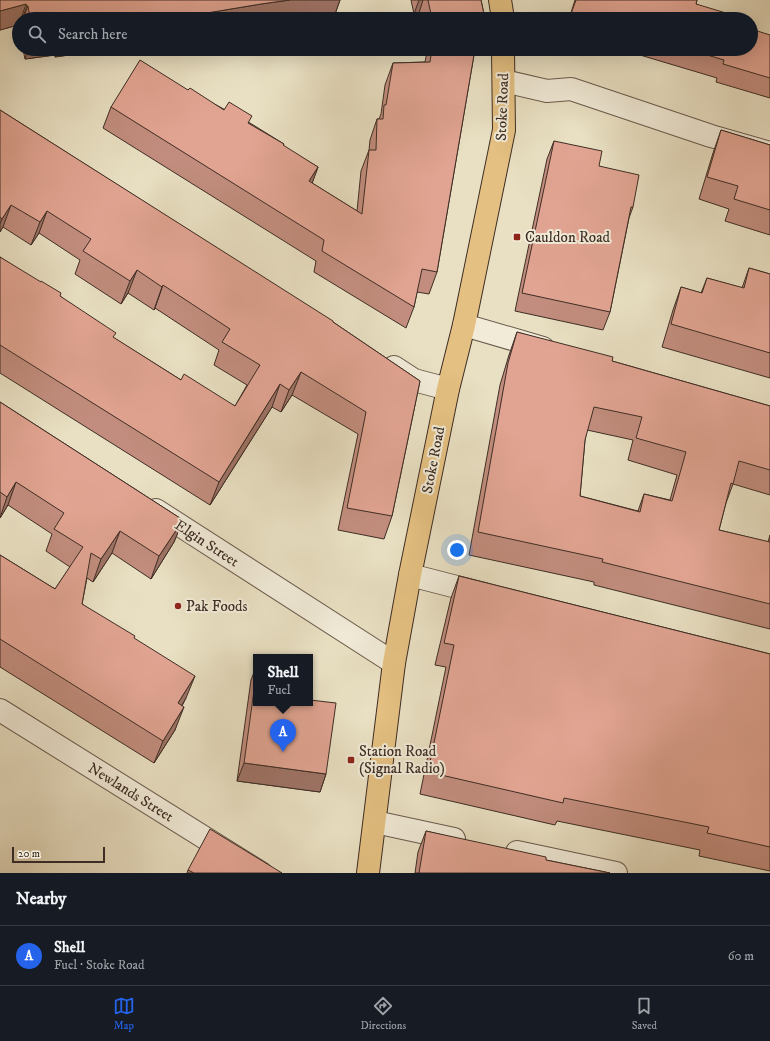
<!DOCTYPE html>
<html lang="en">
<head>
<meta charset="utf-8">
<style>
  body { margin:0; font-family:"IM FELL DW Pica",serif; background:#20242c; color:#f1f3f6 }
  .scale { position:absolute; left:12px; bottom:10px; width:93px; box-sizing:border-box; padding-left:4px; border:2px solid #3e2d25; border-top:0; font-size:11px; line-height:14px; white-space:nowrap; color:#3e2d25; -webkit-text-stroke:3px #f1ebd8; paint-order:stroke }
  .you { position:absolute; left:457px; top:550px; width:14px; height:14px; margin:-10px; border:3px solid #fff; border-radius:50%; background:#1a73e8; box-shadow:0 0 0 6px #1a73e833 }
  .badge { display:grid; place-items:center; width:26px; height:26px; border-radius:50%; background:#2563eb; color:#fff; font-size:13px; font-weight:700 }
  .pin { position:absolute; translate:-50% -33px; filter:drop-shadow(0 1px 2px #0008) }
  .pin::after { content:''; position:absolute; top:21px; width:14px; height:12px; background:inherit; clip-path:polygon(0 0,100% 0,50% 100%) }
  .popup { position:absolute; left:253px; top:654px; width:60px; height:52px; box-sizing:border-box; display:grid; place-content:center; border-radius:0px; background:#171b24; filter:drop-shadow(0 1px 3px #0005); font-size:13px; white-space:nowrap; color:#9ea1a6 }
  .popup b { font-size:15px; color:#f1f3f6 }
  .popup::after { content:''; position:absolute; left:50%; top:100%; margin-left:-8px; border:8px solid transparent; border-top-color:#171b24 }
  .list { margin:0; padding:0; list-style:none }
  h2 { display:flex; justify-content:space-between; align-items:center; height:52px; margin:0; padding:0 16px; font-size:17px }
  h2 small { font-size:13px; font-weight:400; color:#9ea1a6 }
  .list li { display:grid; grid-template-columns:26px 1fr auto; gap:12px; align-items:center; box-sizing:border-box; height:60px; padding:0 16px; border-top:1px solid #363941 }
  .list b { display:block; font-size:15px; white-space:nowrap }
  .list p { margin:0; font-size:13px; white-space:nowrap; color:#9ea1a6 }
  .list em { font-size:13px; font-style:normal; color:#9ea1a6 }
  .icon { flex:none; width:22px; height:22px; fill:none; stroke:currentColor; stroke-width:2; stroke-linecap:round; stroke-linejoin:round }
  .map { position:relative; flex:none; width:770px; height:873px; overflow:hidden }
  .search { position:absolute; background:#171b24; box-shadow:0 4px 16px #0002; left:12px; right:12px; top:12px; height:44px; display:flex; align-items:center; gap:10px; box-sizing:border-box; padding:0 14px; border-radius:22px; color:#9ea1a6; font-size:15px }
  .sheet { height:112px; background:#171b24 }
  nav { display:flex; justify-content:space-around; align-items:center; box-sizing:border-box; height:56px; border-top:1px solid #363941; background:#171b24; font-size:11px; color:#9ea1a6 }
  nav a { display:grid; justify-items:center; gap:2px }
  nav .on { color:#2563eb }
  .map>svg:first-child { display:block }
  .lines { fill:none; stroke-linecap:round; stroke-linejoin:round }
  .minor-casing { stroke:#695a4c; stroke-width:24 }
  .major-casing { stroke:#3e2d25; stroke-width:24 }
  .minor { stroke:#f1ebd8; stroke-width:22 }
  .major { stroke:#e4c082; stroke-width:22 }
  .wall { fill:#c28d7e; stroke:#3e2d25; fill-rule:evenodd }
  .shaded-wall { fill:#9e7366; stroke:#3e2d25 }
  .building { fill:#e1a492; stroke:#3e2d25; fill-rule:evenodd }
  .poi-dot { fill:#8f2418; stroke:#f1ebd8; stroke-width:1.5 }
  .labels { text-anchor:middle; stroke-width:4; stroke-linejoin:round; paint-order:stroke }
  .street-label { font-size:15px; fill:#3e2d25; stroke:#f1ebd8 }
  .poi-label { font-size:15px; fill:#3e2d25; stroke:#f1ebd8; text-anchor:start }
</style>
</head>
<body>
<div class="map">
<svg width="770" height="873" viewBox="0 0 770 873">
  <rect width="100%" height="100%" fill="#e9e0c3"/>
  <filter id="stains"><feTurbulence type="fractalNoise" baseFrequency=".005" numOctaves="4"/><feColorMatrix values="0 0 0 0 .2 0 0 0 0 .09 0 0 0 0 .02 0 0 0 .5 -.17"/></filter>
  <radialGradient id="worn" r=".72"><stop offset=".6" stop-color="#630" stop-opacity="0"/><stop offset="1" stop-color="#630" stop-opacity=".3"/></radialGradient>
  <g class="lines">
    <defs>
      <g id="minor">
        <polyline points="504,81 547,91 571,89 711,136 770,153"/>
        <polyline points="464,325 543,348"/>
        <polyline points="394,367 414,380 448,389"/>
        <polyline points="156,510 394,663"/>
        <polyline points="410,575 484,594"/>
        <polyline points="0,710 261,873"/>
        <polyline points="375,822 454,839"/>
        <polyline points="517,852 616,873"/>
      </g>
      <g id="major">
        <polyline points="500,0 503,19"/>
        <polyline points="368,873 394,663 410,575 448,389 464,325 504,130 503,49"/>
      </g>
    </defs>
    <use href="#minor" class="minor-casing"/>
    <use href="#major" class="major-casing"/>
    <use href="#minor" class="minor"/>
    <use href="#major" class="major"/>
  </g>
  <g class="wall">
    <polygon points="0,0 340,0 335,14 301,19 19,19 19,28 18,25 0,30"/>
    <polygon points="411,0 481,0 485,19 420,19 419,13 414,14"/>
    <polygon points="575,0 697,0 696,4 724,19 569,19"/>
    <polygon points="770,35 770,98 716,82 717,78 620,49 751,49"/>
    <polygon points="23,49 110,49 55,57 55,55 25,59"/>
    <polygon points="426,49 475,49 437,272 429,294 417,292 414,307 406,328 314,272 316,261 103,128 111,107 188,90 250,123 284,144 283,146 318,167 312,183 357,211 361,171 369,150 370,140 377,119 379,119 381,114 385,85 393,63 425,62 427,52"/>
    <polygon points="0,110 333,322 420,381 392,516 384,539 338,530 358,434 292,395 281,412 272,407 210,505 0,373 0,257 60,296 114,338 181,380 235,406 247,385 214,365 219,350 155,308 154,310 128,293 121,304 75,274 80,260 39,233 31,245 3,227 0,232"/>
    <polygon points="721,130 770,145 770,235 725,221 729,209 699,199 713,153"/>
    <polygon points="554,141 599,166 633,207 629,218 610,312 603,330 515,311 547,159"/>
    <polygon points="749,268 770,274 770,378 662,347 673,310 681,287 701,293 707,278 742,288"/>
    <path d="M 517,332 L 612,361 L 770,406 L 770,495 L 733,484 L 726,503 L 719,530 L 768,542 L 770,535 L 770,629 L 594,585 L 594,582 L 469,555 L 500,385 L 509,355 ZM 587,430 L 633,440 L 628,460 L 677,475 L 670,500 L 644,494 L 638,511 L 580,496 L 585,440 Z"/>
    <polygon points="0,402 183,520 174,542 151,579 112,553 93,582 87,578 82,604 134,639 186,698 182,706 175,730 154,763 0,667 0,555 55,589 70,567 46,551 52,534 8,505 0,518"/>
    <polygon points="459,576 770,654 770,871 699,856 700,850 557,821 555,825 420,794 446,667 435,665 451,598"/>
    <polygon points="256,667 256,703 326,774 320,792 237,781 251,680"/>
    <polygon points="426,831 546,860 610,873 415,873 418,852"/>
    <polygon points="188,870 282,873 187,873"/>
  </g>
  <g class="shaded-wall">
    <polygon points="290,0 340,0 335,14 301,19 176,19 177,18 261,4"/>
    <polygon points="419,0 423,0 419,13 414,14"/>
    <polygon points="26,4 21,19 19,19 18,25 0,30 0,11"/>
    <polygon points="27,6 28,6 23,19 22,19"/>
    <polygon points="28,49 57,49 55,55 25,59"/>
    <polygon points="58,49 110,49 55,57"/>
    <polygon points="318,167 310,189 309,181"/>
    <polygon points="11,205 3,227 0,232 0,224 2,219"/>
    <polygon points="47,211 39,233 31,245 40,222"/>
    <polygon points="137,270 128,293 121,304 130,281"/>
    <polygon points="163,285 155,308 154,310 162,287"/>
    <polygon points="301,372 292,395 281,412 289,390"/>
    <polygon points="280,384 272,407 210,505 219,482"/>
    <polygon points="16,482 8,505 0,518 7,497"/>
    <polygon points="183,520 174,542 151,579 159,556"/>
    <polygon points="120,531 112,553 93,582 101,559"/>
    <polygon points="195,676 186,698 169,726 178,703"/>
    <polygon points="184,707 175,730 154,763 163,741"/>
    <polygon points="244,763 326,774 320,792 237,781"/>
  </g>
  <g class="building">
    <polygon points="0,0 290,0 261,4 177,18 177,19 30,19 28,6 27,6 26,4 0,11"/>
    <polygon points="428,0 481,0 485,19 432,19"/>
    <polygon points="576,0 697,0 696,4 726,13 724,19 588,19 571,14"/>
    <polygon points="751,29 770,35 770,78 723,64 724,60 687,49 751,49"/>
    <polygon points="432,49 475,49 437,272 422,269 414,307 322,251 324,240 111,107 140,60 188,90 190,88 224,110 229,102 252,116 248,123 284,144 283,145 318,167 309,181 362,214 369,150 376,150 377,119 383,119 384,105 386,105 393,63 430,62"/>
    <polygon points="0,110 333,321 333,322 420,381 392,516 347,508 366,412 301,372 289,390 280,384 219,482 0,345 0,257 41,282 41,281 61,293 60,296 116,333 113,337 181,380 184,374 235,406 260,365 222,342 230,329 163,285 162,287 137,270 130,281 83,251 91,239 47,211 40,222 11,205 2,219 0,217"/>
    <polygon points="721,130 770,145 770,210 734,199 738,186 707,177"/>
    <polygon points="554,141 602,151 599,166 639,175 633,207 631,207 610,312 522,293"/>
    <polygon points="749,268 770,274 770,353 671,324 681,287 702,293 707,278 744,288"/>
    <path d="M 517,332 L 613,357 L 612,361 L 770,406 L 770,470 L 739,461 L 733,484 L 731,483 L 719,530 L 770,542 L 770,604 L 602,562 L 603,559 L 478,532 L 508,363 ZM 594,407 L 642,417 L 636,438 L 686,452 L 672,501 L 644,494 L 640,512 L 580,496 L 585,440 Z"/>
    <polygon points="0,402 183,520 159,556 120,531 101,559 91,553 82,604 135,636 134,638 195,676 178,703 184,707 163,741 0,639 0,555 55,589 83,547 54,529 64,513 16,482 7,497 0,492"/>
    <polygon points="459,576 770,654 770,847 707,833 709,827 564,798 563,803 428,772 454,645 444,643"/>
    <polygon points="256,676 256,703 310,703 310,700 336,703 326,774 244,763"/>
    <polygon points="210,829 282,873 194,873 188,870"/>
    <polygon points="426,831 546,857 546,860 610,873 419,873"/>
  </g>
  <g class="poi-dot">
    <rect x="513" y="233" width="8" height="8" rx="2"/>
    <circle cx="178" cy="606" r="4"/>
    <rect x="347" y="756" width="8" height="8" rx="2"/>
  </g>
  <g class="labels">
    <g class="street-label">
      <text transform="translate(502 107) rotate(-88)" y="5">Stoke Road</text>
      <text transform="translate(433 460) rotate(-79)" y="5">Stoke Road</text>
      <text transform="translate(207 543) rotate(33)" y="5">Elgin Street</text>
      <text transform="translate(131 792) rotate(32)" y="5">Newlands Street</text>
    </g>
    <g class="poi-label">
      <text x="525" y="242">Cauldon Road</text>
      <text x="186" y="611">Pak Foods</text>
      <text x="359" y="756">Station Road<tspan x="359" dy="17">(Signal Radio)</tspan></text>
    </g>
  </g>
  <rect width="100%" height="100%" filter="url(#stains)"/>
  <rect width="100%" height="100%" fill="url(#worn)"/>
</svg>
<div class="scale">20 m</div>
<div class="you"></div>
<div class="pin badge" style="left:283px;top:752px">A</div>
<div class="popup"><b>Shell</b>Fuel</div>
<div class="search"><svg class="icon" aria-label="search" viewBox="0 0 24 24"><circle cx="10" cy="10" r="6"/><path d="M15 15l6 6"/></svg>Search here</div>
</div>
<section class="sheet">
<h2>Nearby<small></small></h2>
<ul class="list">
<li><span class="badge">A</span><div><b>Shell</b><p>Fuel · Stoke Road</p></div><em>60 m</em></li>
</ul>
</section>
<nav>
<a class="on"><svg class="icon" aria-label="map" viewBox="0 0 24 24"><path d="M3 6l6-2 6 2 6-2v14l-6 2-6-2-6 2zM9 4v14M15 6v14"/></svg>Map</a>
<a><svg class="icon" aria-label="directions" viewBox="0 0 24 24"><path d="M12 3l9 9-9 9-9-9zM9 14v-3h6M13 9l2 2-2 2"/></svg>Directions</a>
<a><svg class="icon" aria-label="saved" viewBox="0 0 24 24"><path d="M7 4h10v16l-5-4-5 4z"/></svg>Saved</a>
</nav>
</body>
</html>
